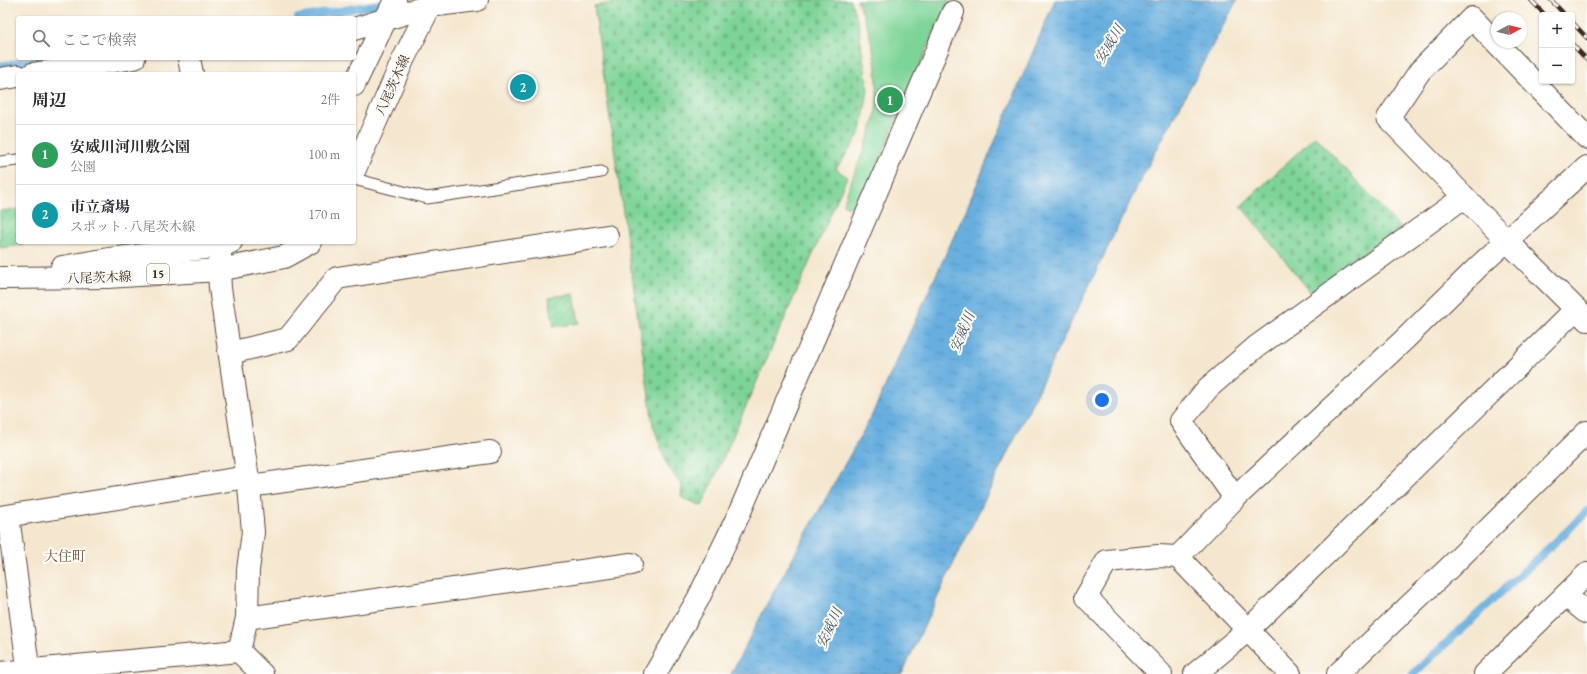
<!DOCTYPE html>
<html lang="ja">
<head>
<meta charset="utf-8">
<style>
  body { margin:0; font-family:"EB Garamond","Noto Serif JP",serif; background:#f2f2f3; color:#2b2b33 }
  .controls { position:absolute; right:12px; top:12px; display:grid; overflow:hidden; border-radius:4px; box-shadow:0 1px 3px #0004 }
  .controls button { width:36px; height:36px; display:grid; place-items:center; padding:0; border:0; border-bottom:1px solid #e1e1e2; background:#fff; color:#2b2b33; font:20px sans-serif }
  .compass { position:absolute; left:1491px; top:12px; width:36px; height:36px; border-radius:50%; background:#fff; box-shadow:0 1px 3px #0004; rotate:82deg }
  .you { position:absolute; left:1102px; top:400px; width:14px; height:14px; margin:-10px; border:3px solid #fff; border-radius:50%; background:#1a73e8; box-shadow:0 0 0 6px #1a73e833 }
  .badge { display:grid; place-items:center; width:26px; height:26px; border-radius:50%; background:#1f6fb2; color:#fff; font-size:13px; font-weight:700 }
  .pin { position:absolute; translate:-50% -50%; border:2px solid #fff; box-shadow:0 1px 4px #0006 }
  .list { margin:0; padding:0; list-style:none }
  h2 { display:flex; justify-content:space-between; align-items:center; height:52px; margin:0; padding:0 16px; font-size:17px }
  h2 small { font-size:13px; font-weight:400; color:#7c7c81 }
  .list li { display:grid; grid-template-columns:26px 1fr auto; gap:12px; align-items:center; box-sizing:border-box; height:60px; padding:0 16px; border-top:1px solid #e1e1e2 }
  .list b { display:block; font-size:15px; white-space:nowrap }
  .list p { margin:0; font-size:13px; white-space:nowrap; color:#7c7c81 }
  .list em { font-size:13px; font-style:normal; color:#7c7c81 }
  .icon { flex:none; width:22px; height:22px; fill:none; stroke:currentColor; stroke-width:2; stroke-linecap:round; stroke-linejoin:round }
  .map { position:relative; flex:none; width:1587px; height:674px; overflow:hidden }
  .search { position:absolute; background:#fff; box-shadow:0 1px 3px #0004; left:16px; top:16px; width:340px; height:44px; display:flex; align-items:center; gap:10px; box-sizing:border-box; padding:0 14px; border-radius:4px; color:#7c7c81; font-size:15px }
  .panel { position:absolute; background:#fff; box-shadow:0 1px 3px #0004; left:16px; top:72px; width:340px; height:172px; border-radius:4px }
  .map>svg:first-child { display:block }
  .cemetery { fill:url(#cemetery-stones); stroke:#5c7f5b }
  .park { fill:#7dd498; stroke:#5c7f5b }
  .garden { fill:url(#garden-furrows); stroke:#5c7f5b }
  .water { fill:url(#water-ripples); stroke:#526c7e }
  .lines { fill:none; stroke-linecap:round; stroke-linejoin:round }
  .stream { stroke:#68afdf; stroke-width:8 }
  .lane-casing { stroke:#574639; stroke-width:13 }
  .street-casing { stroke:#574639; stroke-width:24 }
  .primary-casing { stroke:#574639; stroke-width:24 }
  .lane { stroke:#fff; stroke-width:11 }
  .street { stroke:#fff; stroke-width:22 }
  .primary { stroke:#fff; stroke-width:22 }
  .rail-casing { stroke:#3b2a1e; stroke-width:4.5 }
  .rail { stroke:#fdfcf7; stroke-width:3; stroke-dasharray:9; stroke-linecap:butt }
  .labels { text-anchor:middle; stroke-width:4; stroke-linejoin:round; paint-order:stroke }
  .shield { fill:#fdfcf7; stroke:#75695f; stroke-width:1 }
  .shield-label { font-size:12px; font-weight:bold; fill:#3b2a1e }
  .street-label { font-size:13px; fill:#3b2a1e; stroke:#fdfcf7 }
  .water-label { font-size:14px; font-style:italic; fill:#4b5962; stroke:#fdfcf7 }
  .neighbourhood-label { font-size:14px; fill:#74513a; stroke:#fdfcf7 }
</style>
</head>
<body>
<div class="map">
<svg width="1587" height="674" viewBox="0 0 1587 674">
  <defs>
    <pattern id="cemetery-stones" width="16" height="16" patternUnits="userSpaceOnUse"><rect width="16" height="16" fill="#7dd498"/><path d="M2 7V4a2 2 0 0 1 4 0v3zM10 15v-3a2 2 0 0 1 4 0v3z" fill="#6db683"/></pattern>
    <pattern id="garden-furrows" width="10" height="10" patternUnits="userSpaceOnUse"><rect width="10" height="10" fill="#7dd498"/><path d="M-1 1l2-2M0 10L10 0M9 11l2-2" fill="none" stroke="#6db683"/></pattern>
    <pattern id="water-ripples" width="26" height="14" patternUnits="userSpaceOnUse"><rect width="26" height="14" fill="#68afdf"/><path d="M2 4q2-2 4 0t4 0M15 11q2-2 4 0t4 0" fill="none" stroke="#578fb4"/></pattern>
  </defs>
  <rect width="100%" height="100%" fill="#fdfcf7"/>
  <filter id="ink" filterUnits="userSpaceOnUse"><feTurbulence type="fractalNoise" baseFrequency=".025" numOctaves="2"/><feDisplacementMap in="SourceGraphic" scale="8" xChannelSelector="R" yChannelSelector="G"/><feConvolveMatrix kernelMatrix="1 2 1 2 8 2 1 2 1" color-interpolation-filters="sRGB"/></filter>
  <filter id="wash" filterUnits="userSpaceOnUse"><feTurbulence type="fractalNoise" baseFrequency=".012" numOctaves="4" result="noise"/><feDisplacementMap in="SourceGraphic" scale="16" xChannelSelector="R" yChannelSelector="G"/><feGaussianBlur stdDeviation="0.9" result="paint"/><feColorMatrix in="noise" values="0 0 0 0 0 0 0 0 0 0 0 0 0 0 0 0 0 1.4 0 .05"/><feComposite in="paint" operator="in"/></filter>
  <g filter="url(#wash)">
    <rect width="100%" height="100%" fill="#f5e7cf"/>
    <g class="cemetery">
      <polygon points="631,0 850,0 858,22 868,90 861,131 852,146 836,169 847,177 702,506 681,497 682,486 667,465 653,425 594,6"/>
      <polygon points="1315,136 1404,232 1315,298 1241,206"/>
    </g>
    <path class="park" d="M 857,0 L 949,0 L 909,89 L 859,212 L 843,204 C 849,187 856,169 863,152 C 868,139 874,125 876,111 C 880,72 873,36 857,0 Z"/>
    <g class="garden">
      <polygon points="17,209 18,242 22,242 23,245 0,248 0,211"/>
      <polygon points="574,294 579,323 554,327 549,297"/>
    </g>
    <polygon class="water" points="1055,0 1237,0 1142,177 946,579 902,674 731,674 768,602 870,419 965,212"/>
    <g class="lines">
      <g class="stream">
        <polyline points="298,18 392,2"/>
        <polyline points="0,66 49,58"/>
        <polyline points="1413,674 1565,533 1587,511"/>
      </g>
    </g>
  </g>
  <g filter="url(#ink)">
    <g class="lines">
      <defs>
        <g id="lane">
          <polyline points="0,162 18,160"/>
          <polyline points="354,179 427,198 601,172"/>
        </g>
        <g id="street">
          <polyline points="354,29 429,6 477,0"/>
          <polyline points="189,58 192,74"/>
          <polyline points="32,74 134,58"/>
          <polyline points="0,79 18,76"/>
          <polyline points="1587,138 1472,18 1420,71 1388,118 1506,240 1587,320"/>
          <polyline points="221,242 219,270 220,288 249,486 253,532 248,570 247,618 239,651 262,674"/>
          <polyline points="230,353 288,339 337,278 607,236"/>
          <polyline points="249,486 490,452"/>
          <polyline points="1235,498 1181,421 1208,388 1256,347 1464,197"/>
          <polyline points="8,516 29,674"/>
          <polyline points="0,517 247,477"/>
          <polyline points="1566,596 1587,613"/>
          <polyline points="247,618 631,564"/>
          <polyline points="0,673 239,651"/>
          <polyline points="655,674 698,599 739,514 953,12"/>
          <polyline points="1161,674 1086,597 1107,561 1158,556 1178,557"/>
          <polyline points="1195,674 1248,630 1576,309"/>
          <polyline points="1290,674 1178,557 1235,498 1405,339 1479,266 1587,167"/>
          <polyline points="1338,674 1451,566 1587,432"/>
          <polyline points="1485,674 1587,574"/>
        </g>
        <g id="primary">
          <polyline points="354,85 395,0"/>
          <polyline points="354,171 403,60 433,0"/>
          <polyline points="62,267 109,259 222,246 231,242"/>
          <polyline points="1,278 107,277 219,270 284,257 311,242"/>
        </g>
      </defs>
      <use href="#lane" class="lane-casing"/>
      <use href="#street" class="street-casing"/>
      <use href="#primary" class="primary-casing"/>
      <use href="#lane" class="lane"/>
      <use href="#street" class="street"/>
      <use href="#primary" class="primary"/>
      <defs>
        <g id="rail">
          <polyline points="1531,0 1545,15"/>
          <polyline points="1551,0 1565,15"/>
          <polyline points="1572,22 1587,38"/>
          <polyline points="1572,44 1587,60"/>
        </g>
      </defs>
      <use href="#rail" class="rail-casing"/>
      <use href="#rail" class="rail"/>
    </g>
  </g>
  <g class="labels">
    <rect class="shield" x="147" y="264" width="22" height="20" rx="3"/>
    <g class="shield-label">
      <text x="158" y="278">15</text>
    </g>
    <g class="street-label">
      <text transform="translate(392 85) rotate(-66)" y="5">八尾茨木線</text>
      <text transform="translate(99 277) rotate(-2)" y="5">八尾茨木線</text>
    </g>
    <g class="water-label">
      <text transform="translate(1109 44) rotate(-59)" y="5">安威川</text>
      <text transform="translate(962 332) rotate(-67)" y="5">安威川</text>
      <text transform="translate(829 628) rotate(-65)" y="5">安威川</text>
    </g>
    <g class="neighbourhood-label">
      <text x="65" y="561">大住町</text>
    </g>
  </g>
</svg>
<div class="controls">
<button>+</button>
<button>−</button>
</div>
<svg class="compass" viewBox="-18 -18 36 36"><path d="M0-13l5 13h-10z" fill="#e53935"/><path d="M0 13l5-13h-10z" fill="#7c7c81"/></svg>
<div class="you"></div>
<div class="pin badge" style="left:890px;top:100px;background:#2e9e5b">1</div>
<div class="pin badge" style="left:523px;top:87px;background:#0f9aa8">2</div>
<div class="search"><svg class="icon" aria-label="search" viewBox="0 0 24 24"><circle cx="10" cy="10" r="6"/><path d="M15 15l6 6"/></svg>ここで検索</div>
<section class="panel">
<h2>周辺<small>2件</small></h2>
<ul class="list">
<li><span class="badge" style="background:#2e9e5b">1</span><div><b>安威川河川敷公園</b><p>公園</p></div><em>100 m</em></li>
<li><span class="badge" style="background:#0f9aa8">2</span><div><b>市立斎場</b><p>スポット · 八尾茨木線</p></div><em>170 m</em></li>
</ul>
</section>
</div>
</body>
</html>
